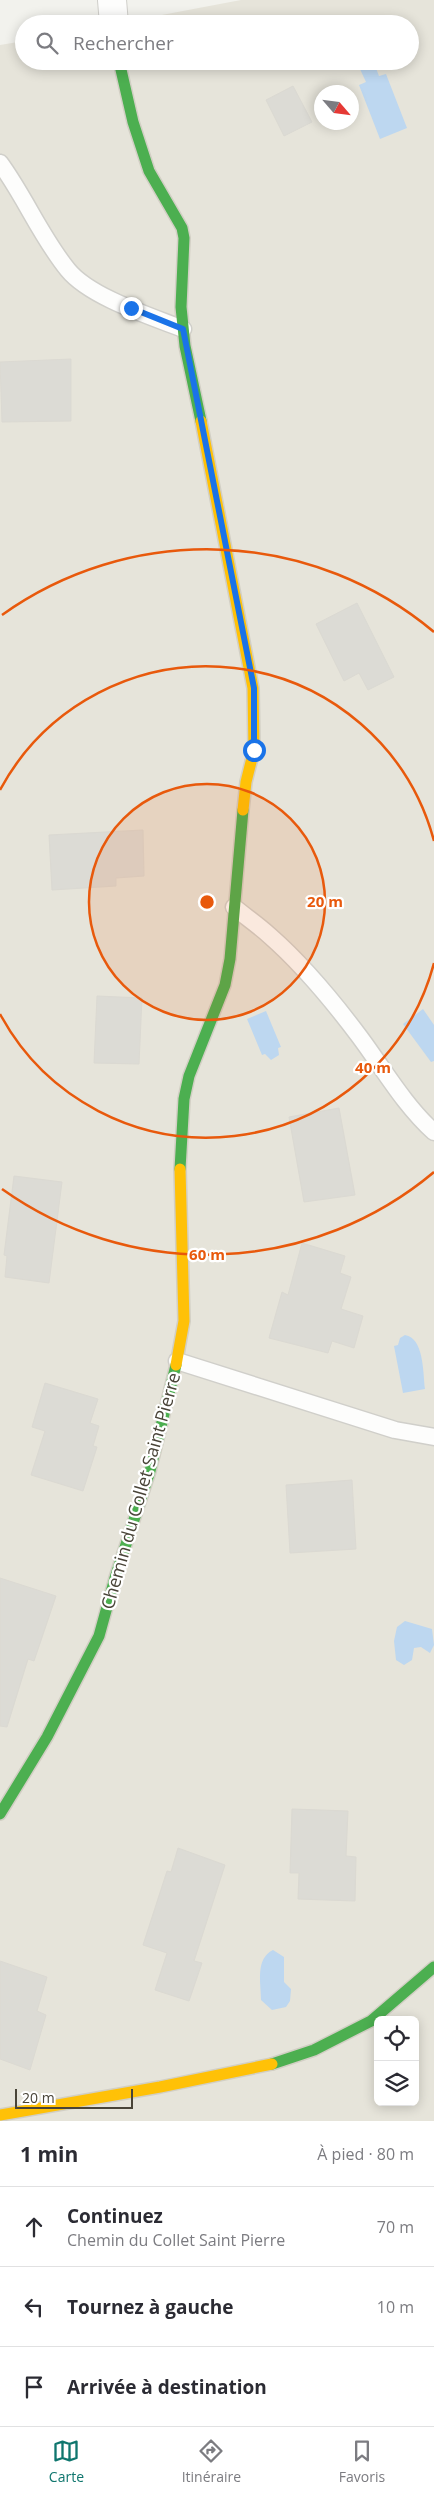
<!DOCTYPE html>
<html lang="fr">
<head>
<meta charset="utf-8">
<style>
  body { margin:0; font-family:"Open Sans",sans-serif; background:#f2f2f3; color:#2b2b33 }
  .controls { position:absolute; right:15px; bottom:15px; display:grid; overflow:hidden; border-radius:8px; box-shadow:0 2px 12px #0003 }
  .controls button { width:45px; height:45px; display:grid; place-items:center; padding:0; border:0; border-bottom:1px solid #e1e1e2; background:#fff; color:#2b2b33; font:25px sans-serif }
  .compass { position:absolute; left:314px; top:85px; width:45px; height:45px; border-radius:50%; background:#fff; box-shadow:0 2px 12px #0003; rotate:118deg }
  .scale { position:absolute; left:15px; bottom:12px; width:118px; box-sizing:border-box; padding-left:5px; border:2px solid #494438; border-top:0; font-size:14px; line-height:18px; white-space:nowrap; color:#494438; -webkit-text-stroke:4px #fff; paint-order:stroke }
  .stop { position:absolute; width:15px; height:15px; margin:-11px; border:4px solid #1a73e8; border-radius:50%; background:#fff }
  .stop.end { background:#1a73e8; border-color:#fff; box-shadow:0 1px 5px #0008 }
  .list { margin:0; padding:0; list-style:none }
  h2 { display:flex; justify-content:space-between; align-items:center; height:65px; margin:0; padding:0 20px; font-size:21px }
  h2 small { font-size:16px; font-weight:400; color:#7c7c81 }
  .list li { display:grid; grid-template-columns:32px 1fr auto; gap:15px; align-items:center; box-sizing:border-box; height:80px; padding:0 20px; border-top:1px solid #e1e1e2 }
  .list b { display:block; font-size:19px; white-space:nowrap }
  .list p { margin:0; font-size:16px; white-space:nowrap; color:#7c7c81 }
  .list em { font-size:16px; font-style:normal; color:#7c7c81 }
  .icon { flex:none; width:28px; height:28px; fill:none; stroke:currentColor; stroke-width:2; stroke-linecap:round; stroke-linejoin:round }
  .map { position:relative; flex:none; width:434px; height:2121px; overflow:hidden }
  .search { position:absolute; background:#fff; box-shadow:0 2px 12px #0003; left:15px; right:15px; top:15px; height:55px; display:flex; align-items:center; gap:12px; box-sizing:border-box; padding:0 18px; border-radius:28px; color:#7c7c81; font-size:19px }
  .sheet { height:305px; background:#fff }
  nav { display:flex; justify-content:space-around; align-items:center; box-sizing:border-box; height:70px; border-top:1px solid #e1e1e2; background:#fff; font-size:14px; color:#7c7c81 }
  nav a { display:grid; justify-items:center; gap:2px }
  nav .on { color:#0f766e }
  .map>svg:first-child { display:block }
  .residential { fill:#e6e4da; fill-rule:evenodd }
  .water { fill:#bdd7f0 }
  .building { fill:#dcdbd5; stroke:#dbd9d2 }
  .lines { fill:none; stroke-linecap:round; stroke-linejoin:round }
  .lane-casing { stroke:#d0cfca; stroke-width:19 }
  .street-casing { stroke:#d0cfca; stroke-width:30 }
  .fast-casing { stroke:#d2cfc4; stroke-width:14 }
  .slow-casing { stroke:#d2cfc4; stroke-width:14 }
  .lane { stroke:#fdfdfc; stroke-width:16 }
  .street { stroke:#fdfdfc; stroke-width:28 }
  .fast { stroke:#4caf50; stroke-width:11 }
  .slow { stroke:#ffc107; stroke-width:11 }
  .route { stroke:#1a73e8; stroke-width:6 }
  .ring { fill:none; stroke:#e8590c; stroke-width:2.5 }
  .labels { text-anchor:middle; stroke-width:4.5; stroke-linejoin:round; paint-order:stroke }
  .street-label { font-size:18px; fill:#494438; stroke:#fff }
  .centre { fill:#e8590c; stroke:#fff; stroke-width:2.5 }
  .ring-label { font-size:15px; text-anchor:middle; font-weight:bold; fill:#e8590c; stroke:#fff; stroke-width:4.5; stroke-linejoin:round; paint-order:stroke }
</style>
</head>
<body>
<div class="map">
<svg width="434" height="2121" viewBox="0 0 434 2121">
  <rect width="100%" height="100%" fill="#f2f2ed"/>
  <path class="residential" d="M 241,0 L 434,0 L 434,2121 L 0,2121 L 0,45 L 24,41 L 24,61 L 410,61 L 410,24 L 114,24 ZM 322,92 L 352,92 L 352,122 L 322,122 ZM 378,2020 L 415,2020 L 415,2102 L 378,2102 Z"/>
  <g class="water">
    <polygon points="374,63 379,76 386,74 407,128 380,139 359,85 366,82 360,69"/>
    <polygon points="423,1009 434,1025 434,1061 431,1062 403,1024"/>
    <polygon points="266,1011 281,1047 278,1048 279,1055 271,1060 265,1054 262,1055 247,1019"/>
    <path d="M 405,1335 C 424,1338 423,1372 425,1389 L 403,1393 L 394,1346 L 398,1345 L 400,1338 Z"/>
    <polygon points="405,1621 432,1629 434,1645 430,1653 421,1647 414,1648 412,1660 404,1665 396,1660 394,1641 397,1627"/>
    <path d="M 273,1950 L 284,1957 L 284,1982 L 291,1989 L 290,2001 L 286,2007 L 272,2010 L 261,2000 C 261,1982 255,1959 273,1950 Z"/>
  </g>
  <g class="building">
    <polygon points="293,86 312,122 284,136 266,100"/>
    <polygon points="71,359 71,421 2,422 0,362"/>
    <polygon points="357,603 394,677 368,690 359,673 344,681 316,624"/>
    <polygon points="143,830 144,876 116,878 116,886 52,890 49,835"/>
    <polygon points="97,996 142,998 139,1064 94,1063"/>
    <polygon points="339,1108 355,1195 304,1202 289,1117"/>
    <polygon points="14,1176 62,1182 49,1283 5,1277 7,1256 4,1255"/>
    <polygon points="302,1243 345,1256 340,1273 351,1277 341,1309 363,1316 354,1348 332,1341 328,1353 269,1338 282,1292 288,1295"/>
    <polygon points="45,1383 98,1399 90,1423 99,1426 93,1446 97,1447 83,1491 31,1475 45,1431 32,1427"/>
    <polygon points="352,1480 356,1549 290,1553 286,1485"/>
    <polygon points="0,1578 56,1596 34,1661 28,1659 7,1727 0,1726"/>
    <polygon points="292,1809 348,1811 346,1856 356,1857 355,1901 298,1899 299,1873 290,1873"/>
    <polygon points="178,1848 225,1865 194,1961 202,1963 189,2001 155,1990 167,1953 143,1945 167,1871 171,1872"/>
    <polygon points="0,1961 47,1977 37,2011 46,2015 30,2070 0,2059"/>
  </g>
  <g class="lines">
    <defs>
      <g id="lane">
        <path d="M 0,163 C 25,197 41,237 68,270 C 90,297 150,316 183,329"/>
        <path d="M 234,907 C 246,917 258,925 270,936 C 303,965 332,1000 359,1036 C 383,1068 404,1105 434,1132"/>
        <polyline points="177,1361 395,1430 434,1437"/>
      </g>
      <polyline id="street" points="112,0 114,24"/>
      <g id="fast">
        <polyline points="119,61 133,122 149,171 182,228 184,238 181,307 185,346 201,421"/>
        <polyline points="180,1169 184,1099 189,1076 225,985 230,959 243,810"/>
        <polyline points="0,1814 47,1737 99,1636 115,1578 150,1471 176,1365"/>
        <polyline points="272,2064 314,2050 371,2021 434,1967"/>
      </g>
      <g id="slow">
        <polyline points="201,421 253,688 254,750 246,782 243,810"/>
        <polyline points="176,1365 184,1321 180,1169"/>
        <polyline points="0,2115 160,2087 272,2064"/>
      </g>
    </defs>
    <use href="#lane" class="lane-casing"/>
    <use href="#street" class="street-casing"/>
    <use href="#fast" class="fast-casing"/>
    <use href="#slow" class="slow-casing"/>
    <use href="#lane" class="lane"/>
    <use href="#street" class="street"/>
    <use href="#fast" class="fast"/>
    <use href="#slow" class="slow"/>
  </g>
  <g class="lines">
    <polyline class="route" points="131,308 183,329 254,688 254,750"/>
  </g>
  <circle cx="207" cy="902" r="118" fill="#e8590c" fill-opacity=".12"/>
  <g class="ring">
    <circle cx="207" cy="902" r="118"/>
    <path d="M434 963A235 235 0 0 1 0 1014M0 790A235 235 0 0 1 434 841"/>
    <path d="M434 1172A353 353 0 0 1 2 1189M2 615A353 353 0 0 1 434 632"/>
  </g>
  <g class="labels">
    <g class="street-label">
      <text transform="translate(141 1491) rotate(-74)" y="6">Chemin du Collet Saint Pierre</text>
    </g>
  </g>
  <circle cx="207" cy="902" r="8" class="centre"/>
  <g class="ring-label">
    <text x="325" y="907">20 m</text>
    <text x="373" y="1073">40 m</text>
    <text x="207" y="1260">60 m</text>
  </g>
</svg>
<div class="controls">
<button><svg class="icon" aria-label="locate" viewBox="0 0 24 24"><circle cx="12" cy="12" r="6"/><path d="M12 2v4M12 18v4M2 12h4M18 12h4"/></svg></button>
<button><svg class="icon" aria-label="layers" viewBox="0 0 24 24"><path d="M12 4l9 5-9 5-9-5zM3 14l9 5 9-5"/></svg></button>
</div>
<svg class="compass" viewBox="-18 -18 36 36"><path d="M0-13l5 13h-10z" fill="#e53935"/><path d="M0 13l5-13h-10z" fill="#7c7c81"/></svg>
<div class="scale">20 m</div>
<div class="stop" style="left:254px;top:750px"></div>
<div class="stop end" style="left:131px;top:308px"></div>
<div class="search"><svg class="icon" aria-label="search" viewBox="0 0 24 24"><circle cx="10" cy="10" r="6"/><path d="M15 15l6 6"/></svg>Rechercher</div>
</div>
<section class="sheet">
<h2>1 min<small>À pied · 80 m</small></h2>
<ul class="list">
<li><svg class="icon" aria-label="ahead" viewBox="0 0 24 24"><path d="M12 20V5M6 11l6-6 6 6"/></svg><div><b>Continuez</b><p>Chemin du Collet Saint Pierre</p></div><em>70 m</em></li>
<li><svg class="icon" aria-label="left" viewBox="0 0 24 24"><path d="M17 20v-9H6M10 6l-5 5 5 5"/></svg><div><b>Tournez à gauche</b></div><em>10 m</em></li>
<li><svg class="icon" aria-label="arrive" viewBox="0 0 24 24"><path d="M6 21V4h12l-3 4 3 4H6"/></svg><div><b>Arrivée à destination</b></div></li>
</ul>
</section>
<nav>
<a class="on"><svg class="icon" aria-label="map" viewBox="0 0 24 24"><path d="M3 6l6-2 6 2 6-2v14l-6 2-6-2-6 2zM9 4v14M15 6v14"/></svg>Carte</a>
<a><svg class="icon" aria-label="directions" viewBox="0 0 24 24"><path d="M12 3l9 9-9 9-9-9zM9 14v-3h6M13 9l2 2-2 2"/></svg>Itinéraire</a>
<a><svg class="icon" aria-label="saved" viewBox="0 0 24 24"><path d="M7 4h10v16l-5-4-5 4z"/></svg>Favoris</a>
</nav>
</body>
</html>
